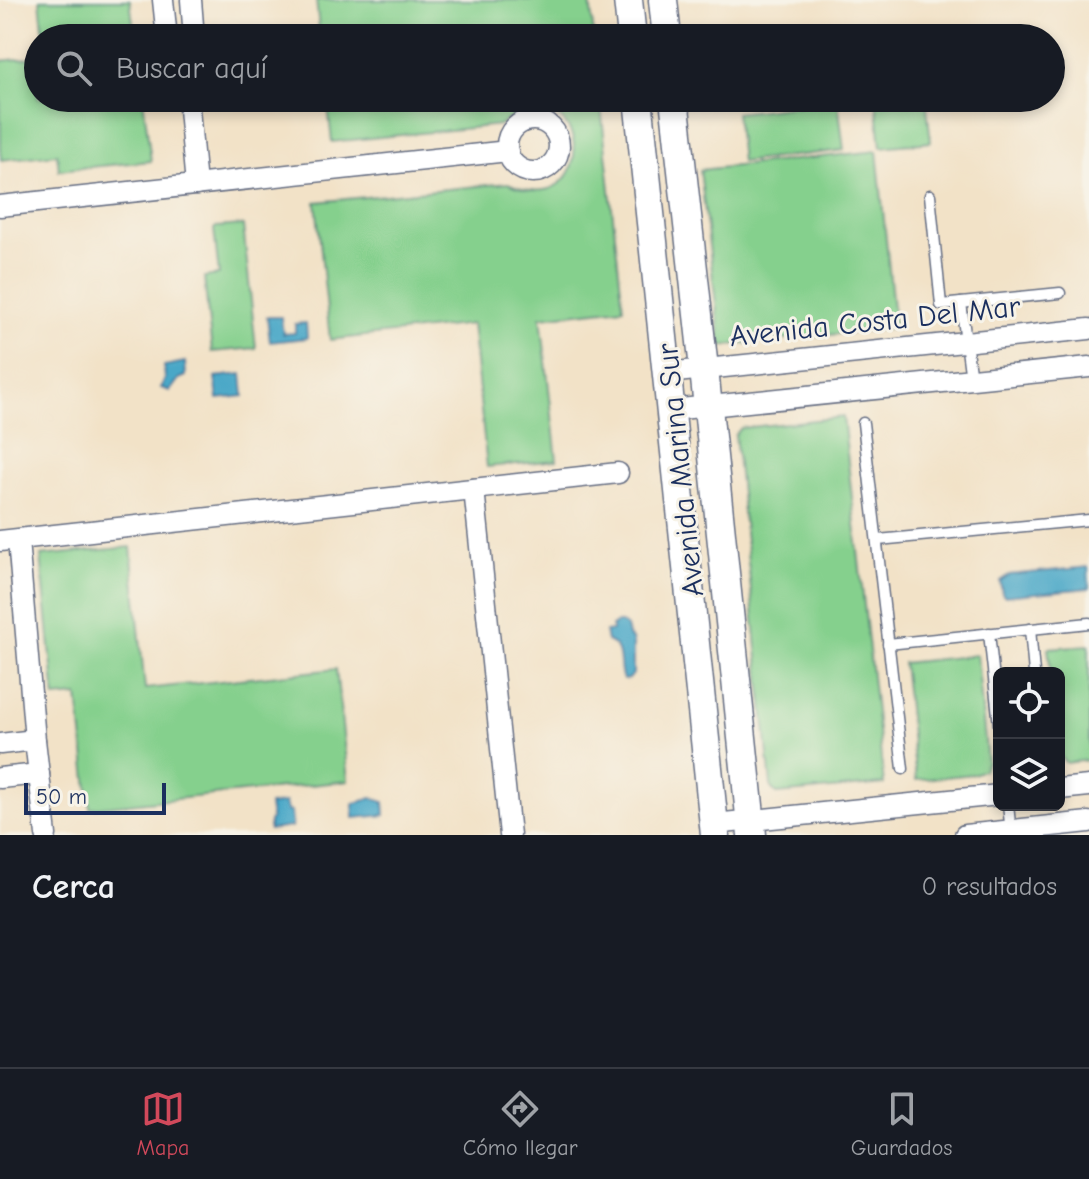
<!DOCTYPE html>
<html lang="es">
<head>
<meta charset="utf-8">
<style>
  body { margin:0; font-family:"Comic Neue",sans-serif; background:#242831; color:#f1f3f6 }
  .controls { position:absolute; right:24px; bottom:24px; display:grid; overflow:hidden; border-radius:12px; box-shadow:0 4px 12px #0003 }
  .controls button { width:72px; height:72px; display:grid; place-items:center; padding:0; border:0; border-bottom:2px solid #363941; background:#171b24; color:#f1f3f6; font:40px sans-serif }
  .scale { position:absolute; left:24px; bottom:20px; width:142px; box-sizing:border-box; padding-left:8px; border:4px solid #1b2f5e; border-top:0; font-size:22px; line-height:28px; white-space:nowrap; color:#1b2f5e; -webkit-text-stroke:6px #f7f3e8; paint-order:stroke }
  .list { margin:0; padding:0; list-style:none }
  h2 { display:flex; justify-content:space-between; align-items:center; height:104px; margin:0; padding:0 32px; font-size:34px }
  h2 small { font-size:26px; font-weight:400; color:#9ea1a6 }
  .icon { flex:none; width:44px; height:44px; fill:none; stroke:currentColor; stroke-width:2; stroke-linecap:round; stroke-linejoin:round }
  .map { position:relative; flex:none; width:1089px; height:835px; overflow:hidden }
  .search { position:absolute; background:#171b24; box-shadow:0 4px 12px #0003; left:24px; right:24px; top:24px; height:88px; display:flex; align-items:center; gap:20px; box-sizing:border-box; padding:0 28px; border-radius:44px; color:#9ea1a6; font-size:30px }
  .sheet { height:232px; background:#171b24 }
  nav { display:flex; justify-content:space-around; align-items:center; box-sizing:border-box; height:112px; border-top:2px solid #363941; background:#171b24; font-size:22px; color:#9ea1a6 }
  nav a { display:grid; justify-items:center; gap:4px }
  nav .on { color:#d1495b }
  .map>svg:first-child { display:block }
  .green { fill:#85d08d; stroke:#508076; stroke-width:2 }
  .water { fill:#48a7c7; stroke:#326b92; stroke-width:2 }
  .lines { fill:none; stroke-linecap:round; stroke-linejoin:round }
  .lane-casing { stroke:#666e83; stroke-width:13 }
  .street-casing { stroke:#666e83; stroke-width:23 }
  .secondary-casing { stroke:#666e83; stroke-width:31 }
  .lane { stroke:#fff; stroke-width:10 }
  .street { stroke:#fff; stroke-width:20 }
  .secondary { stroke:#fff; stroke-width:28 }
  .labels { text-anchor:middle; stroke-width:6; stroke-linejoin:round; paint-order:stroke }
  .street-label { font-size:30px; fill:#1b2f5e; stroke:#f7f3e8 }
</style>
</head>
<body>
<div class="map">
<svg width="1089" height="835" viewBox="0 0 1089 835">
  <rect width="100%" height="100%" fill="#f7f3e8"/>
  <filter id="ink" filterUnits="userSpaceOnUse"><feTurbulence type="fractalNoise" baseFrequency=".0125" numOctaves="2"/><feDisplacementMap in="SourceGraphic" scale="16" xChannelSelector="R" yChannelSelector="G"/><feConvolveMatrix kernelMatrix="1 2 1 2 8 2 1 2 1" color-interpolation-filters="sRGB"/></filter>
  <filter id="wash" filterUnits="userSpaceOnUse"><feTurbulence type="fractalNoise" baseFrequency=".006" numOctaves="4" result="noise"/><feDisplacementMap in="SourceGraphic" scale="32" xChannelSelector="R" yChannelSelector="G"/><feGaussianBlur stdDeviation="1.8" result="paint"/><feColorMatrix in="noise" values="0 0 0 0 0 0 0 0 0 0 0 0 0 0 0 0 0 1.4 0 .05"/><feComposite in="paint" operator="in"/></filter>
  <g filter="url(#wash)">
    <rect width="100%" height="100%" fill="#f2e2c7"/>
    <g class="green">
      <polygon points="40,0 130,0 135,38 44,38"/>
      <polygon points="316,0 590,0 594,38 320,38"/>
      <polygon points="38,57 38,98 143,98 151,161 59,170 57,154 1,160 0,61"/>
      <path d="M 327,98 L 600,98 L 623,308 L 541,317 L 557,460 L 487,467 L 472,324 L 330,340 L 316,202 L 508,183 C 603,226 592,62 500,125 L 332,142 Z"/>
      <polygon points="876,98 926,98 931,142 881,147"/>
      <polygon points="838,101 844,150 741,162 736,113"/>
      <polygon points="877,151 895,328 721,346 700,170"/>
      <polygon points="243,225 256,348 212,352 204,277 219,275 214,229 216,227"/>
      <polygon points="843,417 884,784 777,794 773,790 771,785 735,435 741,428"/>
      <polygon points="131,547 145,689 336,669 348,781 90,808 78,696 55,698 41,556"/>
      <polygon points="1089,645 1089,760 1066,763 1059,755 1059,673 1051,673 1048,648"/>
      <polygon points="977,655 987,762 983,770 973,774 916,780 903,663"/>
    </g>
    <g class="water">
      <polygon points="267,317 281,317 283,334 295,333 295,324 306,323 307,338 270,342"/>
      <polygon points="185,362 186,376 179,379 170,391 161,388 165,379 164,366"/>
      <polygon points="242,374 244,396 218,399 215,377"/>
      <polygon points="1088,567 1089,588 1004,596 1002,593 1000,581 1009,575"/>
      <path d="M 617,623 L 621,623 L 626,626 L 628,636 L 632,639 L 633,643 L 633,674 L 629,679 L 623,680 C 617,665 625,648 607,641 L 605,632 L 612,631 L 612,626 Z"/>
      <polygon points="372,798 384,802 385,815 354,818 353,804"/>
      <polygon points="285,803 287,811 291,812 292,827 269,830 269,822 271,819 269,805"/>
    </g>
  </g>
  <g filter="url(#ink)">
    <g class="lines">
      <defs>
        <g id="lane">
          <polyline points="790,38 825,33 836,38"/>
          <polyline points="930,195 941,305 1060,293"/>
          <polyline points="961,303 971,380"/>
          <polyline points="863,423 903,769"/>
          <polyline points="878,540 1089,520"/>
          <polyline points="1030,629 1034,673"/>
          <polyline points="989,633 999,725"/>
          <polyline points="888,644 1089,623"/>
          <polyline points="1008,805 1011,833"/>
        </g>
        <g id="street">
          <polyline points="163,0 167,38"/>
          <polyline points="191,0 194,38"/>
          <polyline points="188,98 196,185"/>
          <circle cx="533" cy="146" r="26"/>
          <polyline points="0,206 508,151"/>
          <polyline points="667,373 1089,329"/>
          <polyline points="671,410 1089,367"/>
          <polyline points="474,489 510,835"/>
          <polyline points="18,540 35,740 46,835"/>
          <polyline points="0,541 618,473"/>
          <polyline points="0,744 35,740"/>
          <polyline points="0,778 39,774"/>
          <polyline points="1059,789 1089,786"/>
          <polyline points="714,824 999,795"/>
          <polyline points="965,835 1089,822"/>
        </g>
        <g id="secondary">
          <polyline points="628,0 632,38"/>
          <polyline points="663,0 667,38"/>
          <polyline points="638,98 715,835"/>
          <polyline points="674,98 704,369 752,835"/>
        </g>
      </defs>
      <use href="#lane" class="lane-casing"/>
      <use href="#street" class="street-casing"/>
      <use href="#secondary" class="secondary-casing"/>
      <use href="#lane" class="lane"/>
      <use href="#street" class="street"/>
      <use href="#secondary" class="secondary"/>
    </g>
  </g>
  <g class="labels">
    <g class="street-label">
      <text transform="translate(875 321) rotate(-6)" y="10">Avenida Costa Del Mar</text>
      <text transform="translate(680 470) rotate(-96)" y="10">Avenida Marina Sur</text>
    </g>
  </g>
</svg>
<div class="controls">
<button><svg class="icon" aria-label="locate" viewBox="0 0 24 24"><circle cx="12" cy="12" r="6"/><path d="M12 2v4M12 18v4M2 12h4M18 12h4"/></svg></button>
<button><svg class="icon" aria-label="layers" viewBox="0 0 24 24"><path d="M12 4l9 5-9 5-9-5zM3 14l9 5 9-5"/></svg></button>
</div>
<div class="scale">50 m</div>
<div class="search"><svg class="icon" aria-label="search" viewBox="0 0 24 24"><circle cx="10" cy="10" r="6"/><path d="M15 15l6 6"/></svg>Buscar aquí</div>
</div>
<section class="sheet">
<h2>Cerca<small>0 resultados</small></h2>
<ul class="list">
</ul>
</section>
<nav>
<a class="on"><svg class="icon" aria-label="map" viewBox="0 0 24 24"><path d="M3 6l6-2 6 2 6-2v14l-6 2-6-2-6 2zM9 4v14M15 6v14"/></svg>Mapa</a>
<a><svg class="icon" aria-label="directions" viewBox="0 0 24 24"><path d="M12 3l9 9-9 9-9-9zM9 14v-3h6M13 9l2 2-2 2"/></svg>Cómo llegar</a>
<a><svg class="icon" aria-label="saved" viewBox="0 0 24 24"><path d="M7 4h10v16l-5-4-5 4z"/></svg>Guardados</a>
</nav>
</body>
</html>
